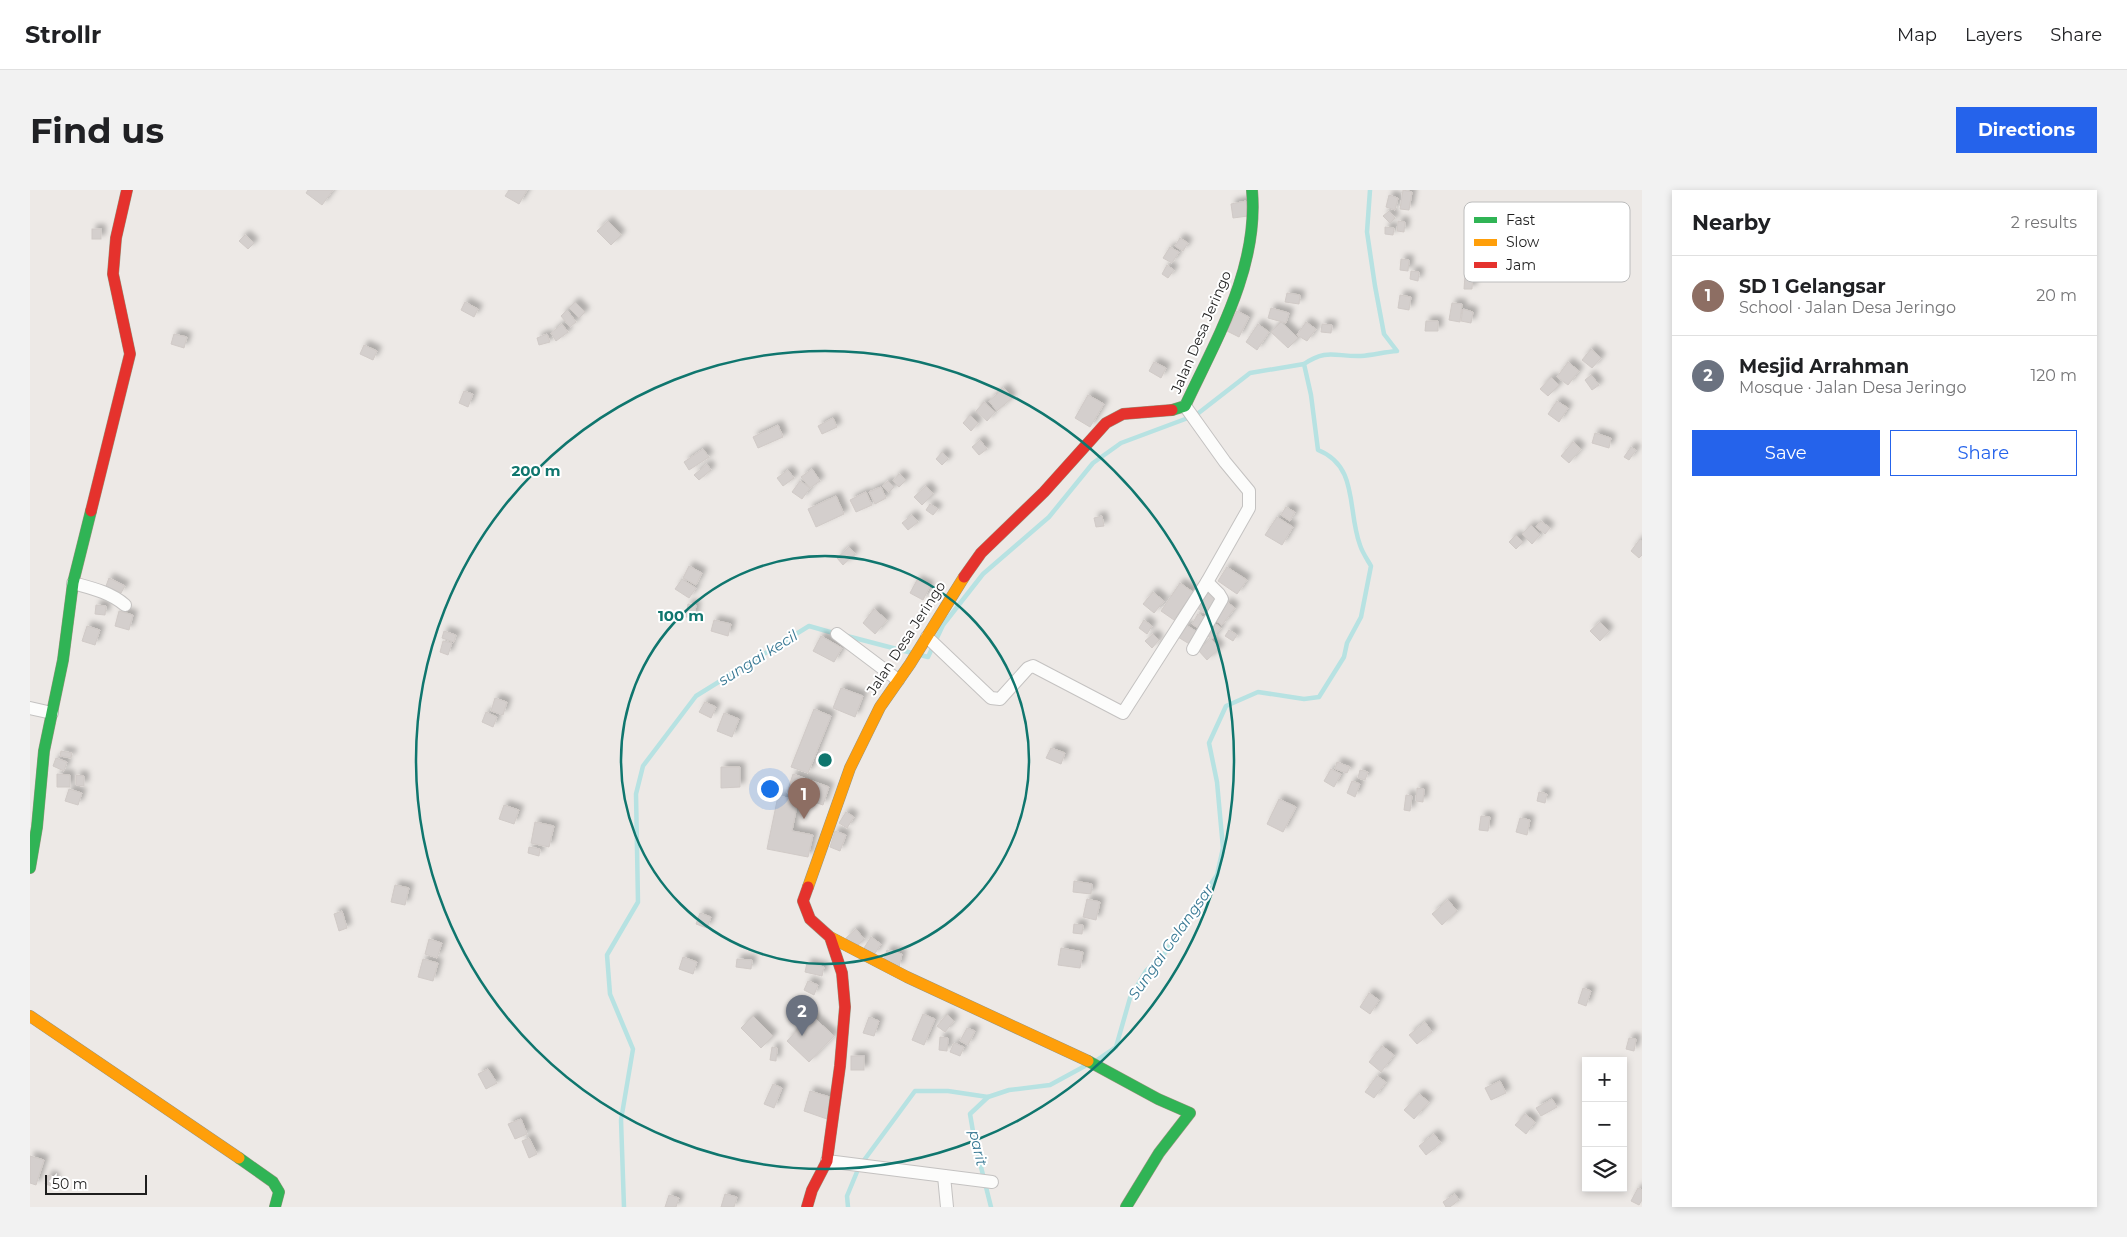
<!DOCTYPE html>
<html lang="en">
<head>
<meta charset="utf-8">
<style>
  body { margin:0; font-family:Montserrat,sans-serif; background:#f2f2f2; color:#202124 }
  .controls { position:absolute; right:15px; bottom:15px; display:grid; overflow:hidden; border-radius:0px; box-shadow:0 2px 8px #0003 }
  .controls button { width:45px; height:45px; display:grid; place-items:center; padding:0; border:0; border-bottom:1px solid #e0e0e0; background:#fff; color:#202124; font:25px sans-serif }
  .scale { position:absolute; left:15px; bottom:12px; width:102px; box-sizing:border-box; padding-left:5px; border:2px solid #1e1e1e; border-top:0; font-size:14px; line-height:18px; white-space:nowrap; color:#1e1e1e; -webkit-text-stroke:4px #fff; paint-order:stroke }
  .you { position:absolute; left:739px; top:598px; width:18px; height:18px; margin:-12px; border:4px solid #fff; border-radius:50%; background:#1a73e8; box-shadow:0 0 0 8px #1a73e833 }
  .badge { display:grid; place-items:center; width:32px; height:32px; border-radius:50%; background:#2563eb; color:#fff; font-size:16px; font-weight:700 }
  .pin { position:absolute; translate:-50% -41px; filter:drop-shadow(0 1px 2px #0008) }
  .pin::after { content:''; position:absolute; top:26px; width:18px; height:15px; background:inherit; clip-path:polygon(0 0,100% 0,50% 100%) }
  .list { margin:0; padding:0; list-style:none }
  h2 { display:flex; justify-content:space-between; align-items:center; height:65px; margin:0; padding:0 20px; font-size:21px }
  h2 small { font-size:16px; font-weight:400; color:#757577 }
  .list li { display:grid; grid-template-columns:32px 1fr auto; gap:15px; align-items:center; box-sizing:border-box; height:80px; padding:0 20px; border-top:1px solid #e0e0e0 }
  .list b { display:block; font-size:19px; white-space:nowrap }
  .list p { margin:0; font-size:16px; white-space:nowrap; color:#757577 }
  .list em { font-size:16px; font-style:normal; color:#757577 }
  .actions { display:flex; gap:10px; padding:15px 20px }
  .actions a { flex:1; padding:11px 0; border:1px solid #2563eb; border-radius:0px; text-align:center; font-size:18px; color:#2563eb }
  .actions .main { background:#2563eb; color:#fff }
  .icon { flex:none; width:28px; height:28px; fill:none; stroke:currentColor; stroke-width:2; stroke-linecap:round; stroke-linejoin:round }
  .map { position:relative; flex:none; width:1612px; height:1017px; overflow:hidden; border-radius:0px }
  header { display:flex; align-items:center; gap:30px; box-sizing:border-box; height:70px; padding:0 25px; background:#fff; border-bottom:1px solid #e0e0e0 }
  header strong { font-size:24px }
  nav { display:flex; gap:28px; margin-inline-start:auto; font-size:18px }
  .intro { display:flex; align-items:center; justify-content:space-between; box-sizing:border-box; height:120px; padding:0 30px }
  h1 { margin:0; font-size:35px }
  .button { padding:12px 22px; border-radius:0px; background:#2563eb; color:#fff; font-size:18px; font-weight:700 }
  main { display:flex; gap:30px; padding:0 30px }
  aside { flex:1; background:#fff; border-radius:0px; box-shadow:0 2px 8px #0003 }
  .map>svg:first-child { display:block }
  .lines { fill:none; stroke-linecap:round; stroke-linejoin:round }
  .stream { stroke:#b7e2e2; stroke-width:4.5 }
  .building { fill:#d4cfcd; stroke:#d0cac7; filter:url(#shadow) }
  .street-casing { stroke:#c4c2c1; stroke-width:14 }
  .fast-casing { stroke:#98947e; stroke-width:12 }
  .slow-casing { stroke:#98947e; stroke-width:12 }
  .jam-casing { stroke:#98947e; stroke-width:12 }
  .street { stroke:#fcfcfb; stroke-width:12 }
  .fast { stroke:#30b455; stroke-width:11 }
  .slow { stroke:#ff9f0a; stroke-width:11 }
  .jam { stroke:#e5322d; stroke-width:11 }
  .ring { fill:none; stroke:#0f766e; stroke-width:2.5 }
  .labels { text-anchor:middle; stroke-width:4; stroke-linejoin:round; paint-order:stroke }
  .street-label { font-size:14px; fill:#1e1e1e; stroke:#fff }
  .water-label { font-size:15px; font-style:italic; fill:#397994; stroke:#fff }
  .key { fill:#fff; stroke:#bcbcbc; stroke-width:1 }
  .key-label { font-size:14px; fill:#1e1e1e }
  .centre { fill:#0f766e; stroke:#fff; stroke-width:2.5 }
  .ring-label { font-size:15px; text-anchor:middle; font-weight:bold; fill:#0f766e; stroke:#fff; stroke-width:4; stroke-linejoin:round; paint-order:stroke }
</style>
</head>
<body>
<header>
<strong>Strollr</strong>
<nav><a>Map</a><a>Layers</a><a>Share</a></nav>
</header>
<div class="intro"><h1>Find us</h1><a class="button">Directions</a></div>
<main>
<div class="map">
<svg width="1612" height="1017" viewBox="0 0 1612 1017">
  <defs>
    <filter id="shadow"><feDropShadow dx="4.5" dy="-4.5" stdDeviation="2.5" flood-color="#0004"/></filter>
  </defs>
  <rect width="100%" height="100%" fill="#ede9e6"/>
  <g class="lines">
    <g class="stream">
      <polyline points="817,446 882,463"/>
      <polyline points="890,465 898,467 913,435 953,384 1019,327 1063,273 1091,253 1166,225 1220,183 1274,174"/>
      <path d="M 1067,870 L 1086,857 L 1100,808 L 1116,781 L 1134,764 L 1187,685 L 1193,658 L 1187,592 L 1179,553 L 1196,516 L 1228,502 L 1274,509 L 1289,507 L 1314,467 L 1317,453 L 1331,427 L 1341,376 C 1337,369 1332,362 1330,355 C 1317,321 1329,276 1288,260 L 1281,205 L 1274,174 C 1297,158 1306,167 1331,166 C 1343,165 1355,162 1367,161 L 1354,144 L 1345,96 L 1337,42 L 1340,0"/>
      <polyline points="958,907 940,924 945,953 961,1017"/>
      <polyline points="594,1017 591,930 603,859 580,804 577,765 608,712 606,604 613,576 666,506 779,436 807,444"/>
      <polyline points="818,1017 817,1006 829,977 885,901 918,901 958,907 979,900 1020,895 1055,876"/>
    </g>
  </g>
  <g class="building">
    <polygon points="278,0 303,0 292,15 276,3"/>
    <polygon points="479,0 497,0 489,14 475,6"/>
    <polygon points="1373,0 1382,2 1379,20 1370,19"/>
    <polygon points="1359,5 1368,8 1365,20 1356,17"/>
    <polygon points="1216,11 1218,26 1203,28 1201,14"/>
    <polygon points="1359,21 1365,28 1360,33 1353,26"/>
    <polygon points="578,31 591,45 581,55 567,41"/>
    <polygon points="1368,31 1375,32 1374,42 1367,41"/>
    <polygon points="1355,37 1364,38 1363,45 1355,44"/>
    <rect x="62" y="39" width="9" height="10"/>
    <polygon points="215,45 224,53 218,59 209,51"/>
    <polygon points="1150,48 1158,53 1153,61 1145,56"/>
    <polygon points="1140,57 1149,62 1142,73 1133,68"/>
    <polygon points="1371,69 1379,70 1378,81 1370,80"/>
    <polygon points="1137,75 1144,80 1138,88 1132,84"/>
    <polygon points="1381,81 1389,82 1388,91 1380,89"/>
    <polygon points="1435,85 1443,85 1442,99 1434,99"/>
    <polygon points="1257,103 1270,105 1269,114 1255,112"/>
    <polygon points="1370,105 1381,107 1379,120 1368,118"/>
    <polygon points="435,112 448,119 444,127 431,120"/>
    <polygon points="545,112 555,122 549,128 539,118"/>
    <polygon points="1422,113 1432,114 1430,132 1419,130"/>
    <polygon points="1241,118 1259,123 1256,133 1238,128"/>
    <polygon points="1433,119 1443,122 1441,133 1431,131"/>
    <polygon points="537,120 546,132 540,137 531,126"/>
    <polygon points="1207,121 1219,127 1209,147 1197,141"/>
    <polygon points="1396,131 1408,131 1408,141 1395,141"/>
    <polygon points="1251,132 1268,148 1258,158 1241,142"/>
    <polygon points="1276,132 1286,139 1277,151 1267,145"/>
    <polygon points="532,134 538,142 526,151 521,143"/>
    <polygon points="1228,134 1239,142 1227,160 1216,152"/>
    <polygon points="1292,134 1302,135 1301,143 1291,142"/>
    <polygon points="144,144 157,147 154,158 141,154"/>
    <polygon points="517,144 520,152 509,155 507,148"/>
    <polygon points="334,155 347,161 343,170 330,164"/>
    <polygon points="1561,159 1571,168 1562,178 1552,170"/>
    <polygon points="1124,172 1136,178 1131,188 1119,181"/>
    <polygon points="1538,172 1549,181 1538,195 1527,187"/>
    <polygon points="1561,185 1569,195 1562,200 1555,190"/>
    <polygon points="1521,187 1529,195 1518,206 1510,199"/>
    <polygon points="974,198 982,208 967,221 959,211"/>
    <polygon points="434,201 443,204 438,217 429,213"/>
    <polygon points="1058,205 1074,214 1060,237 1045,228"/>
    <polygon points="1527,211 1538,218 1529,232 1518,224"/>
    <polygon points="954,212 965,222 957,231 946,221"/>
    <polygon points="940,225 948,233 941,241 933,233"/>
    <polygon points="803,228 807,237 792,244 788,236"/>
    <polygon points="748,235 753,247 728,258 723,247"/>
    <polygon points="1565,243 1581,248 1579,258 1562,253"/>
    <polygon points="950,250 957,259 949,265 942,257"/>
    <polygon points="1543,252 1551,259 1539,273 1531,266"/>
    <polygon points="1601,257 1606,260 1599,270 1594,267"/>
    <polygon points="673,259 679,267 659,280 654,272"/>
    <polygon points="912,262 918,269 912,275 906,269"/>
    <polygon points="677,274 681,280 669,290 664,285"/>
    <polygon points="782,279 790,291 780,298 771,287"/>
    <polygon points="758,280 764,288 753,296 747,288"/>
    <polygon points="869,284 876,290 869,297 863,291"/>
    <polygon points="770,291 780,298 772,309 762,302"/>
    <polygon points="858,291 864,297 859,302 852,296"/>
    <polygon points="896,296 903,304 892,315 884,307"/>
    <polygon points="851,297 856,308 845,314 839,302"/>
    <polygon points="836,302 842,315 826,322 820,310"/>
    <polygon points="806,306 814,324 786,337 778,319"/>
    <polygon points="900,314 908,319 903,325 896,320"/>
    <polygon points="1256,317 1265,322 1260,331 1251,325"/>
    <polygon points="882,325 888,332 878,340 872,333"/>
    <polygon points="1072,326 1074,336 1066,337 1064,328"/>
    <polygon points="1247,327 1263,337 1252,355 1235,345"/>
    <polygon points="1511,331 1520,338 1515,344 1506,337"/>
    <polygon points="1501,335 1510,345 1502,354 1492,344"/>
    <polygon points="1486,345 1493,352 1486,359 1479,352"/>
    <polygon points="1610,349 1612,351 1612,365 1609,368 1601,361"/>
    <polygon points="819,357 825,364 813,375 807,368"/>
    <polygon points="659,376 672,383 666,395 653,388"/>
    <polygon points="1197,377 1217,390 1207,404 1188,391"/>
    <polygon points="79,388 95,396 91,403 76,396"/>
    <polygon points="652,389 666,398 659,408 645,399"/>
    <polygon points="887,390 900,396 893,410 880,403"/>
    <polygon points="1150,393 1163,402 1144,430 1131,421"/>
    <polygon points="1175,399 1187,408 1176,424 1164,416"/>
    <polygon points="1123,402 1134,411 1124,423 1113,414"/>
    <polygon points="1197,412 1205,418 1192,435 1184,429"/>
    <polygon points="658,414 666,415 664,428 656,427"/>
    <polygon points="66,415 76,416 75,425 65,424"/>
    <polygon points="844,419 857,430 845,444 833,433"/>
    <polygon points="89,421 103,425 99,440 85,436"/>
    <polygon points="1168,424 1177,429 1170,439 1162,434"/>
    <polygon points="684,430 701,434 698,446 681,441"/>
    <polygon points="1114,430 1122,436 1117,444 1109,438"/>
    <polygon points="1182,431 1191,438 1182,449 1173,443"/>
    <polygon points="1570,432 1579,441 1570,451 1560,441"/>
    <polygon points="1156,435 1169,443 1161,455 1148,447"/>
    <polygon points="57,436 70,440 65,455 52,451"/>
    <polygon points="1199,440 1207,445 1203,451 1195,446"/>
    <polygon points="414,441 426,445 424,452 412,448"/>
    <polygon points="1123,444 1129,450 1122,458 1115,451"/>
    <polygon points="791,446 812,458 804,472 783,461"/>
    <polygon points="1181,449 1190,458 1177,470 1168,460"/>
    <polygon points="413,451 422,453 418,465 410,462"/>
    <polygon points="811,498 833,506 825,527 803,518"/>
    <polygon points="465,508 477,512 473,525 461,521"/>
    <polygon points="675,512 686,517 681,528 669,522"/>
    <polygon points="784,519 801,526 778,583 761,577"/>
    <polygon points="456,522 467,527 463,537 452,532"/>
    <polygon points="694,523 709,529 702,547 687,541"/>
    <polygon points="1021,558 1035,563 1031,574 1016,568"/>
    <polygon points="31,561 42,563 41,568 30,566"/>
    <polygon points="26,568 37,572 34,581 23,576"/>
    <polygon points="1307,572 1320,577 1317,583 1305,579"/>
    <polygon points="691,577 710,577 710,597 691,598"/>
    <polygon points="1301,579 1311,584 1304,597 1294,591"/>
    <polygon points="1330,580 1338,582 1335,590 1328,588"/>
    <polygon points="27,584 40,585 40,597 27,597"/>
    <polygon points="763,584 799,597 793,615 757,603"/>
    <polygon points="46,585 54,586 54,596 46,595"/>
    <polygon points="1322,591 1330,594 1325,607 1317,603"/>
    <polygon points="1387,598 1394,599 1393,612 1386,611"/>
    <polygon points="39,599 52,603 48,615 35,611"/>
    <polygon points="1509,602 1517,604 1515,613 1507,611"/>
    <polygon points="1376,605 1382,606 1380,621 1374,620"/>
    <polygon points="748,606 768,610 762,641 783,645 778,667 737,659"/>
    <polygon points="1249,609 1266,617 1253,642 1237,634"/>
    <polygon points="474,615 489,620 484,634 469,629"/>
    <polygon points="816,622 824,627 817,638 809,633"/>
    <polygon points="1451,626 1460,627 1458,641 1449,640"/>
    <polygon points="1490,628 1500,630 1497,645 1486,642"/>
    <polygon points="505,632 524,636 519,657 501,653"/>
    <polygon points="805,641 816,645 810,661 800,657"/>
    <polygon points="499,657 510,659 509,666 498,663"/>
    <polygon points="1044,691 1062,694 1061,704 1043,702"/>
    <polygon points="365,695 379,698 375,715 361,712"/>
    <polygon points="1057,709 1070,712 1066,730 1053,727"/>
    <polygon points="1418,710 1427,721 1412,735 1402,724"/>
    <polygon points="312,721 317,738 309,741 304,724"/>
    <polygon points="670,723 681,727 677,738 666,734"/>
    <polygon points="1044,734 1053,735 1052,744 1043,743"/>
    <polygon points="826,739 834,749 825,758 816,748"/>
    <polygon points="841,747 851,754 844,765 834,758"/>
    <polygon points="399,749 412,753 407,768 395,764"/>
    <polygon points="1031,758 1053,762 1050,778 1028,775"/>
    <polygon points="857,760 872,764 869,777 853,773"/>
    <polygon points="653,767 667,772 663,784 649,779"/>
    <polygon points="393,769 408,773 403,791 388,787"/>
    <polygon points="707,769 722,770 721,779 706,777"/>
    <polygon points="777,773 794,777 792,786 775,782"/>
    <polygon points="778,791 788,795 784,805 774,800"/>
    <polygon points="1553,798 1561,801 1556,816 1548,813"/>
    <polygon points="1339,803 1349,810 1340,824 1330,817"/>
    <polygon points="893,824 905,829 894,855 882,850"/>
    <polygon points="917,824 924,831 915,842 907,836"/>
    <polygon points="781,825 804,846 779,872 757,851"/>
    <polygon points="723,826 743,846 731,858 711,838"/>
    <polygon points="839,827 849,831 844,846 833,843"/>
    <polygon points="1395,832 1402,842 1387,854 1379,845"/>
    <polygon points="937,838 945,841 938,855 930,851"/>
    <polygon points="910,847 918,848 917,861 909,860"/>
    <polygon points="1599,848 1606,849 1604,861 1596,859"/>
    <polygon points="924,853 934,857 930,866 920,862"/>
    <polygon points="1352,856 1364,865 1351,882 1339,872"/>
    <polygon points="742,857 747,858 746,871 740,870"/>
    <rect x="821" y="866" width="13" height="14"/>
    <polygon points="458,879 467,893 456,899 448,884"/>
    <polygon points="1347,886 1356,892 1344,908 1335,902"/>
    <polygon points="1470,891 1476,903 1461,910 1455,898"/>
    <polygon points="743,894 752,898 744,918 734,914"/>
    <polygon points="780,901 803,908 797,929 774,921"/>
    <polygon points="1389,904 1399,912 1384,929 1374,920"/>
    <polygon points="1522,909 1527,917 1511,926 1506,918"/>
    <polygon points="1495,924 1505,932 1496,944 1485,935"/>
    <polygon points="491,929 497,944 485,949 478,934"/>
    <polygon points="1404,944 1411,953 1396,965 1389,956"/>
    <polygon points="499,948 507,964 499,968 492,951"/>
    <polygon points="0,966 14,970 6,995 0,993"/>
    <polygon points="18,985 26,988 22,996 15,994"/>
    <polygon points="1608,998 1612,1000 1612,1010 1609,1015 1601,1011"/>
    <polygon points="695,1004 707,1007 704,1017 691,1017"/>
    <polygon points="1425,1004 1429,1010 1420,1017 1416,1017 1413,1012"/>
    <polygon points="639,1005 649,1008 646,1017 635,1017"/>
  </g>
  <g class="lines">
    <defs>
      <g id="street">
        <path d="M 43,393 C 61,398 80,402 95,415"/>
        <polyline points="807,444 868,490"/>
        <polyline points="897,447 961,508 970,509 998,478 1003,476 1093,523 1177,392 1219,318 1219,301 1195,272 1155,216"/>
        <polyline points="1163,459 1192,409 1189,404 1177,392"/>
        <polyline points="0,518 22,523"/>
        <polyline points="797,971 962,992"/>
        <polyline points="914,986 917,1017"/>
      </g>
      <g id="fast">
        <path d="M 1142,220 L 1155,216 C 1187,148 1229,77 1222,0"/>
        <polyline points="0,678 7,637 14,561 33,470 43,393 61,321"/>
        <polyline points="1058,871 1128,909 1160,923 1129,963 1096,1017"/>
        <polyline points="209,968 243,992 249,1002 245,1017"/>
      </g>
      <g id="slow">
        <polyline points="778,697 820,578 850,517 880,474 934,387"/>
        <polyline points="800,747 877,787 1058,871"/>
        <polyline points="0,826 209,968"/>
      </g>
      <g id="jam">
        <polyline points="61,321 100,164 83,84 86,48 97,0"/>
        <polyline points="934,387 951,363 1014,302 1076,233 1093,224 1142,220"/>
        <polyline points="777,1017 782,1000 797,971 810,876 815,817 812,783 800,747 780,729 773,711 778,697"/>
      </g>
    </defs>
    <use href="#street" class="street-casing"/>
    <use href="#fast" class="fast-casing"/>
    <use href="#slow" class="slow-casing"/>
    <use href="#jam" class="jam-casing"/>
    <use href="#street" class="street"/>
    <use href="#fast" class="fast"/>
    <use href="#slow" class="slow"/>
    <use href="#jam" class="jam"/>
  </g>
  <g class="ring">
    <circle cx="795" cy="570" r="204"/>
    <circle cx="795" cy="570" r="409"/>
  </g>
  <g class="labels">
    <g class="street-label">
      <text transform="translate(1171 142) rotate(-67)" y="5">Jalan Desa Jeringo</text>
      <text transform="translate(876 448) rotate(-57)" y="5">Jalan Desa Jeringo</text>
    </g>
    <g class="water-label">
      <text transform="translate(728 468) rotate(-32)" y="5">sungai kecil</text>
      <text transform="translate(1141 752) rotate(-55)" y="5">Sungai Gelangsar</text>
      <text transform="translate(948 958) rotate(77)" y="5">parit</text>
    </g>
  </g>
  <rect x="1434" y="12" width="166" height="80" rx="8" class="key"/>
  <rect x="1444" y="27" width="23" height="6" fill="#30b455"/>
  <rect x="1444" y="49" width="23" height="7" fill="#ff9f0a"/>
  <rect x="1444" y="72" width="23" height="6" fill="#e5322d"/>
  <g class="key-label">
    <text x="1476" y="35">Fast</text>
    <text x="1476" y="57">Slow</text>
    <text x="1476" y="80">Jam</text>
  </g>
  <circle cx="795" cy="570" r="8" class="centre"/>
  <g class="ring-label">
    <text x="506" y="286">200 m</text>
    <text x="651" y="431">100 m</text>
  </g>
</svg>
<div class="controls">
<button>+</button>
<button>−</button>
<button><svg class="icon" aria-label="layers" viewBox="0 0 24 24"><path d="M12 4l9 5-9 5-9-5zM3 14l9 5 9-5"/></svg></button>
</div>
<div class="scale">50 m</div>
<div class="you"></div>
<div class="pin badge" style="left:774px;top:629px;background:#8d6e63">1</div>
<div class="pin badge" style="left:772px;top:846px;background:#6b7280">2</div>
</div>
<aside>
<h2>Nearby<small>2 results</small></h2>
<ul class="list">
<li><span class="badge" style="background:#8d6e63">1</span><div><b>SD 1 Gelangsar</b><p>School · Jalan Desa Jeringo</p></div><em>20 m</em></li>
<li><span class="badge" style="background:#6b7280">2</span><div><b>Mesjid Arrahman</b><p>Mosque · Jalan Desa Jeringo</p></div><em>120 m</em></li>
</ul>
<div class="actions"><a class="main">Save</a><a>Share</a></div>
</aside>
</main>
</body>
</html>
